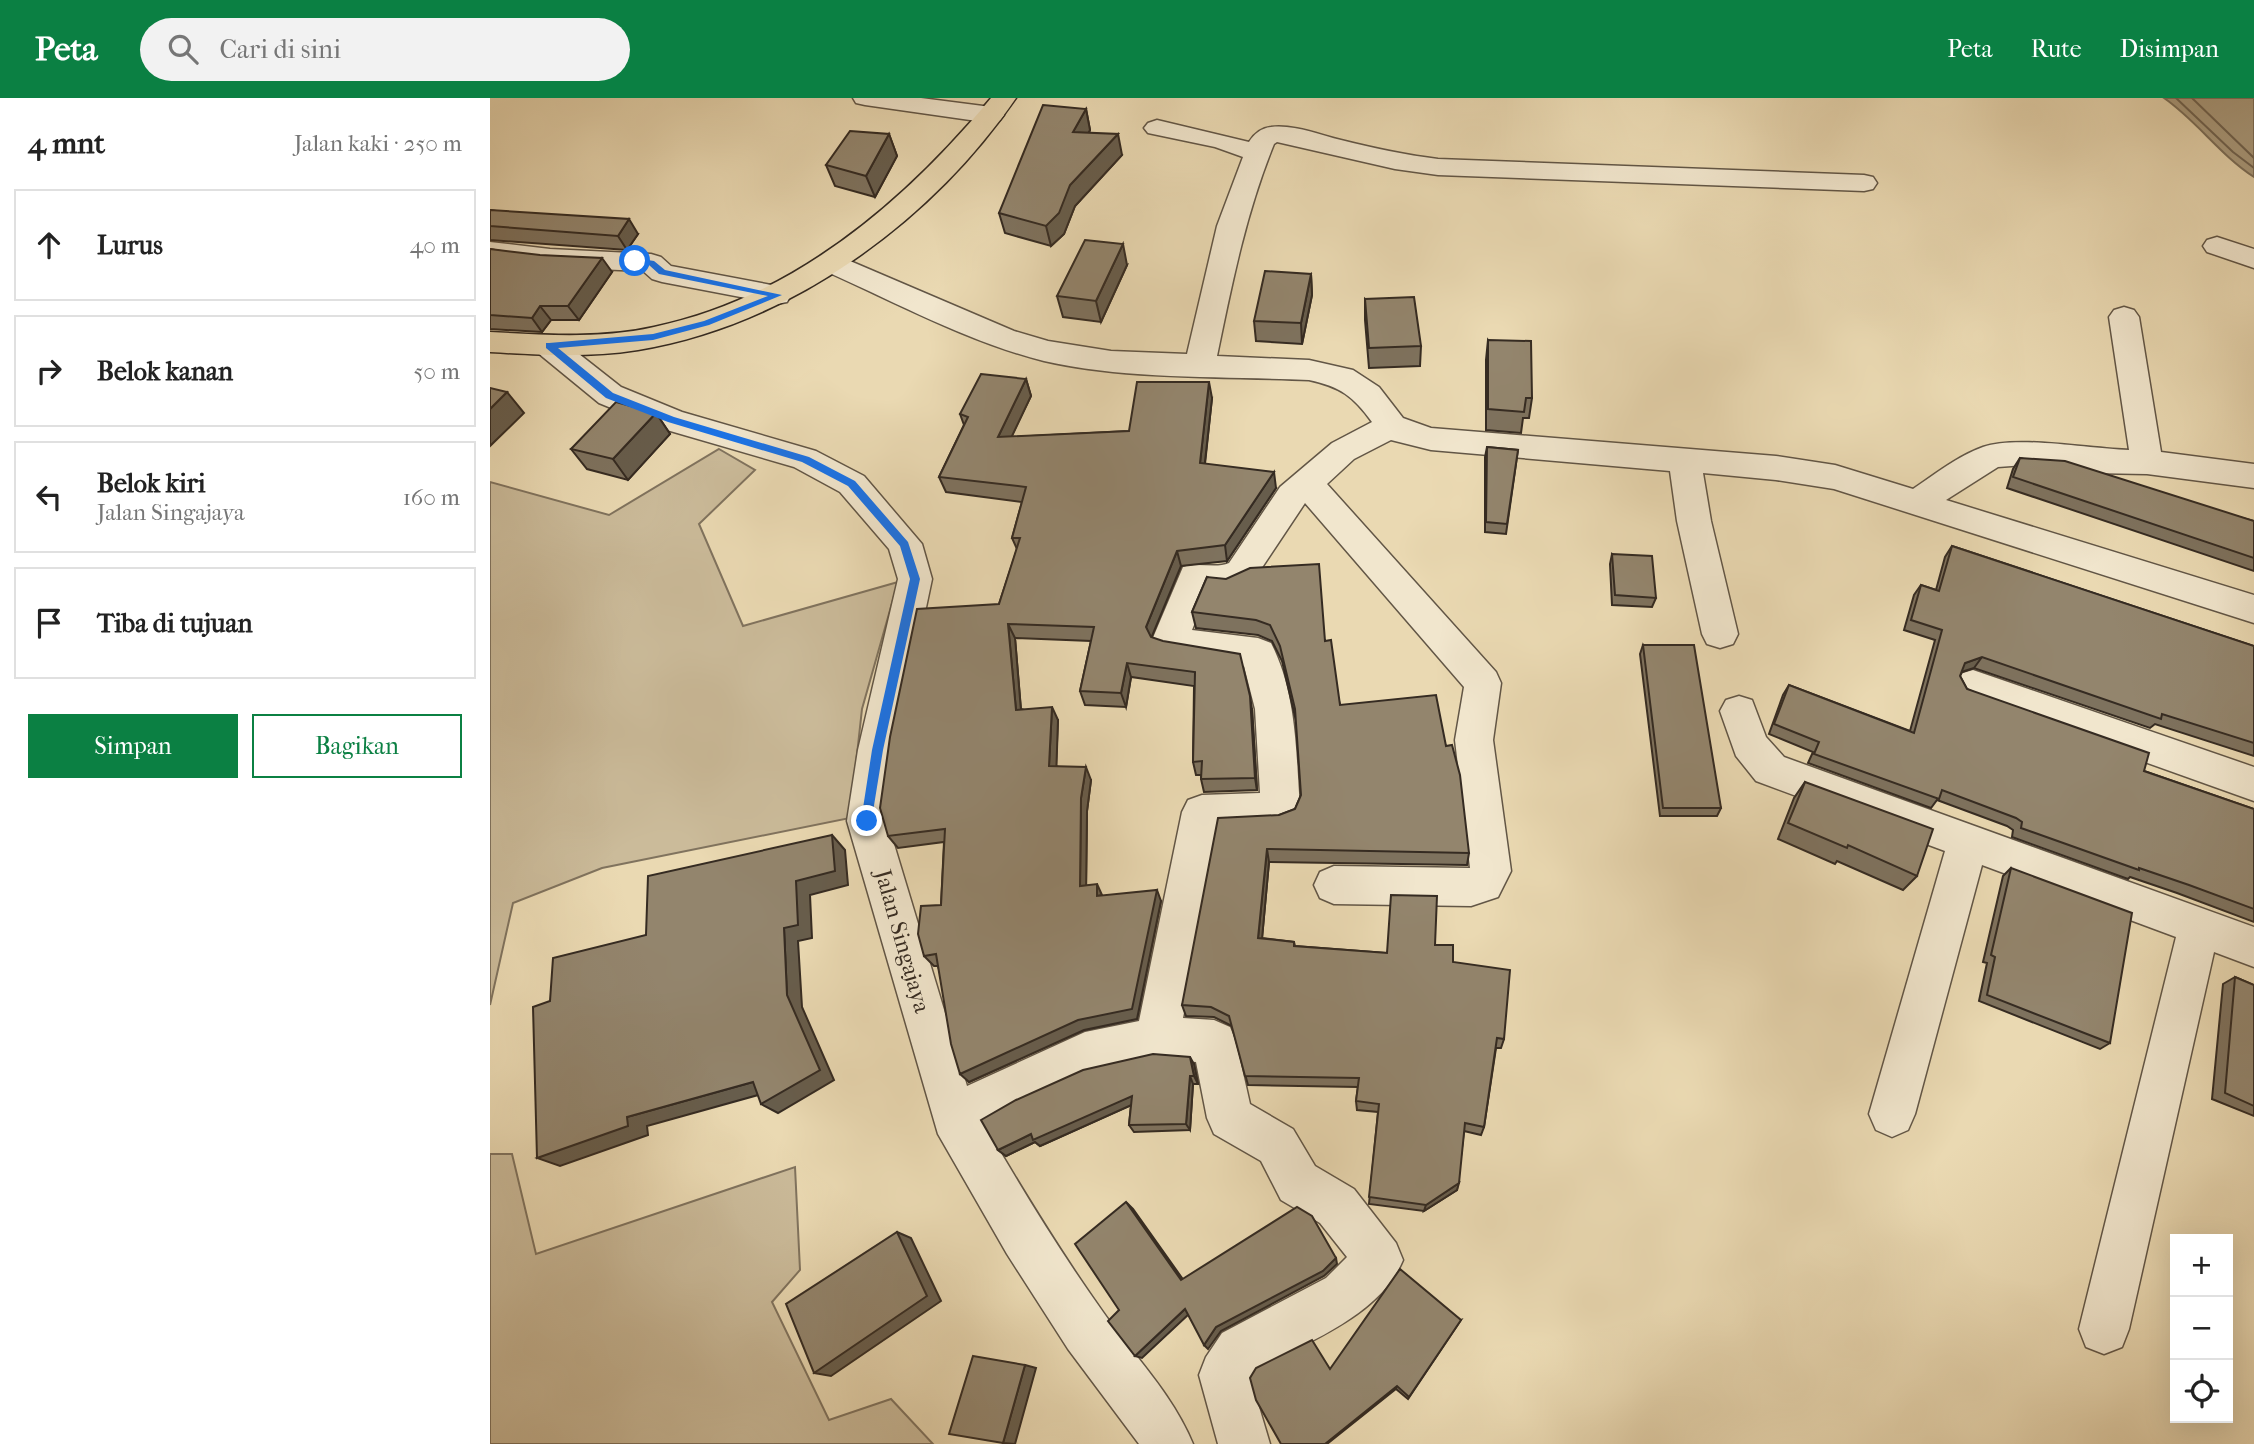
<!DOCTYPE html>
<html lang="id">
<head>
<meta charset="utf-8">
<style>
  body { margin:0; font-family:"IM FELL French Canon",serif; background:#f2f2f2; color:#222 }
  .controls { position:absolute; right:21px; bottom:21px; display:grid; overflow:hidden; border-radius:0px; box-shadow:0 7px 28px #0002 }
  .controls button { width:63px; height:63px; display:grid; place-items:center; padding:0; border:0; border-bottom:2px solid #e0e0e0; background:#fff; color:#222; font:35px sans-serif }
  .stop { position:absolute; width:21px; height:21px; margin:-16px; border:5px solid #1a73e8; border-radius:50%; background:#fff }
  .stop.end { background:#1a73e8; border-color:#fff; box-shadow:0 2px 7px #0008 }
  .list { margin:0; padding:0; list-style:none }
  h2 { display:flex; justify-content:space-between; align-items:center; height:91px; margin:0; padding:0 28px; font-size:30px }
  h2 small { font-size:23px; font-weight:400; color:#767676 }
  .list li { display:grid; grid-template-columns:46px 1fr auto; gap:21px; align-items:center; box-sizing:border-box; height:112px; margin:0 14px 14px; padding:0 14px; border:2px solid #e0e0e0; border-radius:0px }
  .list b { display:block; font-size:26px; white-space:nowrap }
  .list p { margin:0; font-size:23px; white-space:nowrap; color:#767676 }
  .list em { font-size:23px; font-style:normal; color:#767676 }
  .actions { display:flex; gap:14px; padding:21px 28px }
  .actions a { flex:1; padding:16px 0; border:2px solid #0b8043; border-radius:0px; text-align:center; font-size:24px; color:#0b8043 }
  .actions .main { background:#0b8043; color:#fff }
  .icon { flex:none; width:38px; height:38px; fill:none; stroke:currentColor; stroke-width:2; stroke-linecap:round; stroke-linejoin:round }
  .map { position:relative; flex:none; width:1764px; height:1346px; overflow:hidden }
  header { display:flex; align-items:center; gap:42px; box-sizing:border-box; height:98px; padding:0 35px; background:#0b8043; color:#fff }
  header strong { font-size:33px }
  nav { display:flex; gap:38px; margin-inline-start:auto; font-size:24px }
  .search { width:490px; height:63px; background:#f2f2f2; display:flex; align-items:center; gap:18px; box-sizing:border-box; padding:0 24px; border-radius:38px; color:#767676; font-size:26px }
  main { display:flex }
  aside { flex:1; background:#fff }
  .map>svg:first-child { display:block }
  .green { fill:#cbbb9a; stroke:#80735e; stroke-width:2 }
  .water { fill:#ac9e81; stroke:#7c705b; stroke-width:2 }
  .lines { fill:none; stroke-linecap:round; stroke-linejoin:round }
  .shore { stroke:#706452; stroke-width:2 }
  .minor-casing { stroke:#625646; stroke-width:3 }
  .major-casing { stroke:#352b22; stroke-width:3 }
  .minor { fill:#f1e6cd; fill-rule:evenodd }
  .major { fill:#ead9b2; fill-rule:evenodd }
  .wall { fill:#7e725e; stroke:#352b22; stroke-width:2 }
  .shaded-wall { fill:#675d4c; stroke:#352b22; stroke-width:2 }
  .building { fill:#93856d; stroke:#352b22; stroke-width:2 }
  .route { fill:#1a73e8 }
  .labels { text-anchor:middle; stroke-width:5; stroke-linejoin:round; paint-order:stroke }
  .street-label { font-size:23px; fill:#352b22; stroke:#f1e6cd }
</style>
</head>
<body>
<header>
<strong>Peta</strong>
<div class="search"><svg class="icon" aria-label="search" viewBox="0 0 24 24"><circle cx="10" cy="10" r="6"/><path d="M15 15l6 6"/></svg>Cari di sini</div>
<nav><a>Peta</a><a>Rute</a><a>Disimpan</a></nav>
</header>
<main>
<aside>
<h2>4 mnt<small>Jalan kaki · 250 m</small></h2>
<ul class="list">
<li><svg class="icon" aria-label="ahead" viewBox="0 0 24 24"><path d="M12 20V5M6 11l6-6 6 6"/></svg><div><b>Lurus</b></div><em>40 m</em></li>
<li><svg class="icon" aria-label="right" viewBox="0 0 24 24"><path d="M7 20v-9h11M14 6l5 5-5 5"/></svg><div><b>Belok kanan</b></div><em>50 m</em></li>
<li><svg class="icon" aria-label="left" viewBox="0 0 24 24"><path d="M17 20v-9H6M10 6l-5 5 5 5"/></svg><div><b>Belok kiri</b><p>Jalan Singajaya</p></div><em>160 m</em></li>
<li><svg class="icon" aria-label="arrive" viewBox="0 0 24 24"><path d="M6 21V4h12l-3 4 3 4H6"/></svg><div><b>Tiba di tujuan</b></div></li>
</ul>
<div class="actions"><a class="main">Simpan</a><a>Bagikan</a></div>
</aside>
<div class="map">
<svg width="1764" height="1346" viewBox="0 0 1764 1346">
  <rect width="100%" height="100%" fill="#ead9b2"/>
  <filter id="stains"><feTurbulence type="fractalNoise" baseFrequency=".00286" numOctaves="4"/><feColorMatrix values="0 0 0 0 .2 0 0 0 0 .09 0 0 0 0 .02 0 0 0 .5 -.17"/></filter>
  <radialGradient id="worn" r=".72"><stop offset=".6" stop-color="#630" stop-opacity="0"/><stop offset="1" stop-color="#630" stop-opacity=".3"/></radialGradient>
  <g class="green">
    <polygon points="229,351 265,372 209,426 253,528 408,484 372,611 360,720 112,770 23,805 0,907 0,384 119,417"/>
    <polygon points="0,1056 22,1056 46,1156 305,1069 310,1172 282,1204 339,1322 401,1301 443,1346 0,1346"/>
  </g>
  <path class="water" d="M 1674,0 L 1764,0 L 1764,79 C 1730,57 1707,23 1674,0 Z"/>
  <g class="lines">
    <g class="shore">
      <polyline points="1686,0 1743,54 1764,70"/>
      <polyline points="1702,0 1764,60"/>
    </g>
    <defs>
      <g id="minor">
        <polygon points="363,0 431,0 501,9 510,12 514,17 510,22 501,25 375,7 366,5"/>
        <path d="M 667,22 L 759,44 C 764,36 771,30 781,29 C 803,26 830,37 851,42 C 883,50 915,57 948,61 L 1374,77 L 1383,79 L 1387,85 L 1383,91 L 1374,93 L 948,77 L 905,71 L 787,44 L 784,46 C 756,115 742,185 727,258 L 819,262 L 863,272 L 889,289 L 913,320 L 941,330 L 1286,358 L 1345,367 L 1423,391 C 1445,376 1468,358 1493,349 C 1526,337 1600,351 1639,352 L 1619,219 L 1624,212 L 1634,209 L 1644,212 L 1649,219 L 1671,354 L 1764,366 L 1764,390 L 1657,376 L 1601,375 L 1535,367 L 1508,369 L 1456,402 L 1764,497 L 1764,525 L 1344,391 L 1286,382 L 1213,375 L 1221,423 L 1248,536 L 1243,546 L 1230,550 L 1217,546 L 1212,536 L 1187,423 L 1180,373 L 941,352 L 901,342 L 864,361 L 837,386 L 1006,574 L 1011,585 L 1003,642 L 1021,773 L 1008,799 L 981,808 L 844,806 L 830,800 L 824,787 L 830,774 L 844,768 L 980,770 L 965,642 L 974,589 L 815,405 L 763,483 L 739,494 L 718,492 L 702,532 L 768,540 L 781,545 C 807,596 806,655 810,711 L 804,723 L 790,728 L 729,731 L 693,920 L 724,922 L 740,929 L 746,944 L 760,1006 L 803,1031 L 825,1068 L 864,1091 L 906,1145 L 913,1162 C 890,1218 818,1243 768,1271 L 761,1282 L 780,1346 L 728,1346 L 709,1277 L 716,1259 L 732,1235 L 836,1180 L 857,1159 L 830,1125 L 791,1102 L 771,1063 L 724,1036 L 717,1020 L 706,964 L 667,961 L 598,977 L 532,1007 L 495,1028 C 532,1091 570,1154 613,1214 C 644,1258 682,1295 703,1346 L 649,1346 L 578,1251 L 517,1156 L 448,1036 L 357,723 L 368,652 L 408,481 L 399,451 L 350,394 L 304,369 L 170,330 L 109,305 L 48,255 L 44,248 L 48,241 L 59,238 L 70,241 L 131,289 L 192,314 L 326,353 L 374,378 L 432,446 L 442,481 L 406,652 L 397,723 L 477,988 L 595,934 L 649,923 L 692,714 L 698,702 L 712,697 L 770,695 L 765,611 L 754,568 C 724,566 695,561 667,552 L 662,542 L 693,469 C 708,464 726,471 739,465 L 790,389 L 842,345 L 882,324 C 863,298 851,289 819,282 C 734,278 636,282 554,263 C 478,244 405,204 333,172 L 329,166 L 333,160 L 343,157 L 353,160 L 524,233 L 558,243 L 621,253 L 697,256 L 727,128 L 753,59 L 725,49 L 658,35 L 654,30 L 658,25 Z"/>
        <polygon points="1727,139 1764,151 1764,170 1717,154 1713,148 1717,142"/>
        <polygon points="0,144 60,151 161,156 171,159 181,168 287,188 297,190 301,197 297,204 287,206 172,184 162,181 153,173 60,169 0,162"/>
        <polygon points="1483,572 1764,669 1764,703 1470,598 1465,587 1470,576"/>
        <polygon points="1249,598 1262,602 1276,639 1294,659 1764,829 1764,869 1724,854 1639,1231 1632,1249 1614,1256 1596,1249 1589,1231 1686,839 1492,767 1425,1016 1418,1032 1402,1039 1386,1032 1379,1016 1455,753 1266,683 1246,658 1230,613 1236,602"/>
      </g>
      <path id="major" d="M 501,0 L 526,0 C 440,125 299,227 148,252 C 99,260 49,257 0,254 L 0,234 C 54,237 111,241 164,229 C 302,200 413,106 501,0 Z"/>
    </defs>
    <use href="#minor" class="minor-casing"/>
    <use href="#major" class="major-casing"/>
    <use href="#minor" class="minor"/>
    <use href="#major" class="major"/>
  </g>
  <g class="wall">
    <polygon points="596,11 600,32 599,35 632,57 585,108 574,136 561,148 515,135 509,115"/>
    <polygon points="399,36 407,58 385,99 345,88 336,67"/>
    <polygon points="0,112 148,136 137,152 0,142"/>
    <polygon points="0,151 122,174 89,222 61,222 52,234 0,231"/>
    <polygon points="637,167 611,224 573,219 567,198"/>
    <polygon points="821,176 822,197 812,246 766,243 764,223"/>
    <polygon points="875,201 931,248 930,268 879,270 875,222"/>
    <polygon points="998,242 1042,300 1039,320 1033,320 1031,335 996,332 996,262"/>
    <polygon points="536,281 541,298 521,339 639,333 722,300 715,366 786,390 737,463 691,468 661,539 762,611 767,692 714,694 711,681 711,677 706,677 703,664 704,588 641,579 636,609 595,607 590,593 601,543 525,540 531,611 568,622 566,668 601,682 597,713 596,787 612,798 671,803 647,921 594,932 479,984 448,868 444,868 434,858 451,807 454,744 408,750 398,738 509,506 527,451 522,440 532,404 456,394 449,379 474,327 470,316"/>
    <polygon points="166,315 180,336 138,382 97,371 81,351"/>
    <polygon points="997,349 1028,352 1016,436 995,434 995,359"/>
    <polygon points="1530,360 1764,423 1764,473 1517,390 1523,371"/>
    <polygon points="1462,448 1764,548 1764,658 1665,626 1660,630 1484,570 1472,574 1470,578 1477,591 1654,673 1764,711 1764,824 1687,795 1640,779 1638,781 1522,739 1523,732 1517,728 1447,702 1441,710 1318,665 1323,654 1279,636 1293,597 1299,587 1420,633 1445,542 1414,532 1424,497 1431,487 1446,492 1455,459"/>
    <polygon points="1122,456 1166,500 1162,509 1122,507 1120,466"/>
    <polygon points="717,479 835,543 850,607 979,755 977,767 779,764 772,840 804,844 805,848 897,855 945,847 963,864 1014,941 1011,950 1006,950 994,1029 991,1037 974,1033 967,1092 934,1113 879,1106 888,1014 867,1012 866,1003 868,989 758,987 742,928 724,919 696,918 692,907 789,717 805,711 811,697 806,623 792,563 782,543 768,537 706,530 702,514"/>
    <polygon points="1153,547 1231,710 1227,718 1170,718 1150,556"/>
    <polygon points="1315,684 1427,778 1413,792 1347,763 1345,766 1288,741 1304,700"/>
    <polygon points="1521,770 1620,945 1610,951 1489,903 1497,865 1493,864 1513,778"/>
    <polygon points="1745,879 1764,887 1764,1018 1722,1001 1733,886"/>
    <polygon points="704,966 708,986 703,986 700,1032 644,1034 639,1027 641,1007 550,1048 545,1044 516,1058 508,1052"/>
    <polygon points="971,1222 918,1301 906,1291 840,1271"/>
  </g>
  <g class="shaded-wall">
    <polygon points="596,11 600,32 588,55 583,34"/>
    <polygon points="399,36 407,58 385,99 376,78"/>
    <polygon points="628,36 632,57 585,108 574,136 561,148 556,128 580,87"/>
    <polygon points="139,121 148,136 137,152 128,138"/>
    <polygon points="633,146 637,167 611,224 606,203"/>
    <polygon points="112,160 122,174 89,222 78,208"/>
    <polygon points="821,176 822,197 812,246 811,225"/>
    <polygon points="50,208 61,222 52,234 42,220"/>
    <polygon points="536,281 541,298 514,355 508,339"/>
    <polygon points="719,284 722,300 713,381 710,365"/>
    <polygon points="17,294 34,315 0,348 0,311"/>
    <polygon points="166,315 180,336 138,382 123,361"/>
    <polygon points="784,374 786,390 737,463 735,447"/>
    <polygon points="687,453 691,468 660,543 656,529"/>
    <polygon points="518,526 525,540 532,625 526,612"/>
    <polygon points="1492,559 1484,570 1468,575 1475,565"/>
    <polygon points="637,565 641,579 636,609 631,595"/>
    <polygon points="760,598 762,611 767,692 765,680"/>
    <polygon points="562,609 568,622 566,681 559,668"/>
    <polygon points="596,669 601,682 597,713 596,799 590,788 591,700"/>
    <polygon points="342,737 355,752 358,787 320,797 322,840 308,843 312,909 344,982 288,1015 271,1006 297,897 294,830 306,783"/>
    <polygon points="777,751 779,764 771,852 768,840"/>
    <polygon points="607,786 612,797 607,798"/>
    <polygon points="667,792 671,803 647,921 594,932 479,984 470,976"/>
    <polygon points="700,959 704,966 708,986 704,978"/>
    <polygon points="700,978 703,986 700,1032 696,1026"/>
    <polygon points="263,984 279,994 157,1028 158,1037 70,1068 47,1060 137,1019"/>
    <polygon points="642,998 646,1005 550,1048 545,1044 516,1058 508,1052 541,1036"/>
    <polygon points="969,1085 967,1092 934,1113 936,1107"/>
    <polygon points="636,1104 643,1111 697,1187 691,1182"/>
    <polygon points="407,1134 421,1140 451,1203 341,1278 324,1275"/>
    <polygon points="846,1160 847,1166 834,1178 731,1233 718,1251 714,1247 726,1229"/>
    <polygon points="695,1211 700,1215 652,1260 645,1258"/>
    <polygon points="535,1267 546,1270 525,1346 513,1345"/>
    <polygon points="907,1288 906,1291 837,1346 835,1346"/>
  </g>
  <g class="building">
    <polygon points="553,7 596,11 583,34 628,36 580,87 569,115 556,128 509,115"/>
    <polygon points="360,33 399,36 376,78 336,67"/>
    <polygon points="0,112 139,121 128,138 0,128"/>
    <polygon points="595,142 633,146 606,203 567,198"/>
    <polygon points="0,151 50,157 112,160 78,208 50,208 42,220 0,217"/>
    <polygon points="775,173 821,176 811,225 764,223"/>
    <polygon points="924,199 931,248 879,250 875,201"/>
    <polygon points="998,242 1041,243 1042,300 1036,300 1034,314 998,311"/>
    <polygon points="491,276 536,281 508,339 639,333 647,284 719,284 710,365 784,374 735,447 687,453 656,529 661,539 673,543 750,556 760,598 765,680 711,681 712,663 703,664 705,574 637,565 631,595 590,593 604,529 518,526 526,612 562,609 559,668 596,669 591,700 590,788 607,786 607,798 667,792 642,911 588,922 470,976 461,946 446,856 434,858 428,836 431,808 451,807 455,731 398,738 390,710 400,639 427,511 509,506 530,440 522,440 536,389 449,379 478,319 470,316"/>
    <polygon points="0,290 17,294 0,311"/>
    <polygon points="126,304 166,315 123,361 81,351"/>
    <polygon points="997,349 1028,352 1017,426 996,424"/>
    <polygon points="1530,360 1575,363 1764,423 1764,460 1523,379"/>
    <polygon points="1462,448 1764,548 1764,645 1672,616 1671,621 1492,559 1475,565 1470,578 1477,591 1659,655 1654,673 1764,711 1764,811 1699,787 1649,770 1649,772 1531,730 1532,724 1526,720 1452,692 1449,701 1324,656 1329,644 1284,626 1299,587 1424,635 1452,532 1421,522 1431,487 1449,493"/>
    <polygon points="1122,456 1162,458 1166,500 1125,497"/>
    <polygon points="829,466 835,543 841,542 850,607 946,597 956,648 962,647 970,677 979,755 777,751 768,840 804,844 804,848 897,855 901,797 947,798 945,847 963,847 963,864 1020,872 1014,941 1007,940 994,1029 975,1025 969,1085 936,1107 879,1099 889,1006 866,1003 869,980 755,978 739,918 721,909 692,907 728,720 789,717 805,711 811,697 805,611 790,548 780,527 766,522 702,514 717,479 736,481 760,470"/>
    <polygon points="1153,547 1204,547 1231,710 1173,710"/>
    <polygon points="1315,684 1443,731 1427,778 1358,747 1357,750 1298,725"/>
    <polygon points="342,737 345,773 306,783 308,827 294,830 297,897 330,972 271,1006 263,984 137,1019 138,1028 47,1060 43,909 60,903 63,860 156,837 158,778"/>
    <polygon points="1521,770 1642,815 1620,945 1497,897 1505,859 1501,857"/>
    <polygon points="1745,879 1764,887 1764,1008 1735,995"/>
    <polygon points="663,956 700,959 704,978 700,978 696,1026 639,1027 642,998 543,1042 541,1036 508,1052 491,1022 526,1002 593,972"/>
    <polygon points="636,1104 691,1182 807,1109 822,1118 846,1160 833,1173 726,1229 714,1247 695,1211 645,1258 618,1223 629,1212 585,1146"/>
    <polygon points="407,1134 437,1198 324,1275 296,1206"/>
    <polygon points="910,1171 971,1222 919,1299 907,1288 835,1346 791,1346 766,1302 760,1280 766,1270 822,1242 840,1271"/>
    <polygon points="483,1258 535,1267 513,1345 459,1336"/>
  </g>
  <polygon class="route" points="145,160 164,163 175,172 292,197 219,227 163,242 68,250 123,295 184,319 319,359 365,383 418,444 430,481 393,652 381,726 377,728 371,723 382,652 420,481 410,448 358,388 312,364 178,324 116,300 56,250 56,245 59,245 163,236 214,223 278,198 169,176 159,167 142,164"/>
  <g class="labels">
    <g class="street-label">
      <text transform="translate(413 843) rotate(74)" y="8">Jalan Singajaya</text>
    </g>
  </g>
  <rect width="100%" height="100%" filter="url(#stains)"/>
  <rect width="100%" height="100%" fill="url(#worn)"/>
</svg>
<div class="controls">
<button>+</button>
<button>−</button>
<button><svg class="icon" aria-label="locate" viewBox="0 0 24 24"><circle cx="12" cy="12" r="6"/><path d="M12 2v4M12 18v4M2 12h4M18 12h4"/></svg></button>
</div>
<div class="stop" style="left:145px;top:163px"></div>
<div class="stop end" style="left:377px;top:723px"></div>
</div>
</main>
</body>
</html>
